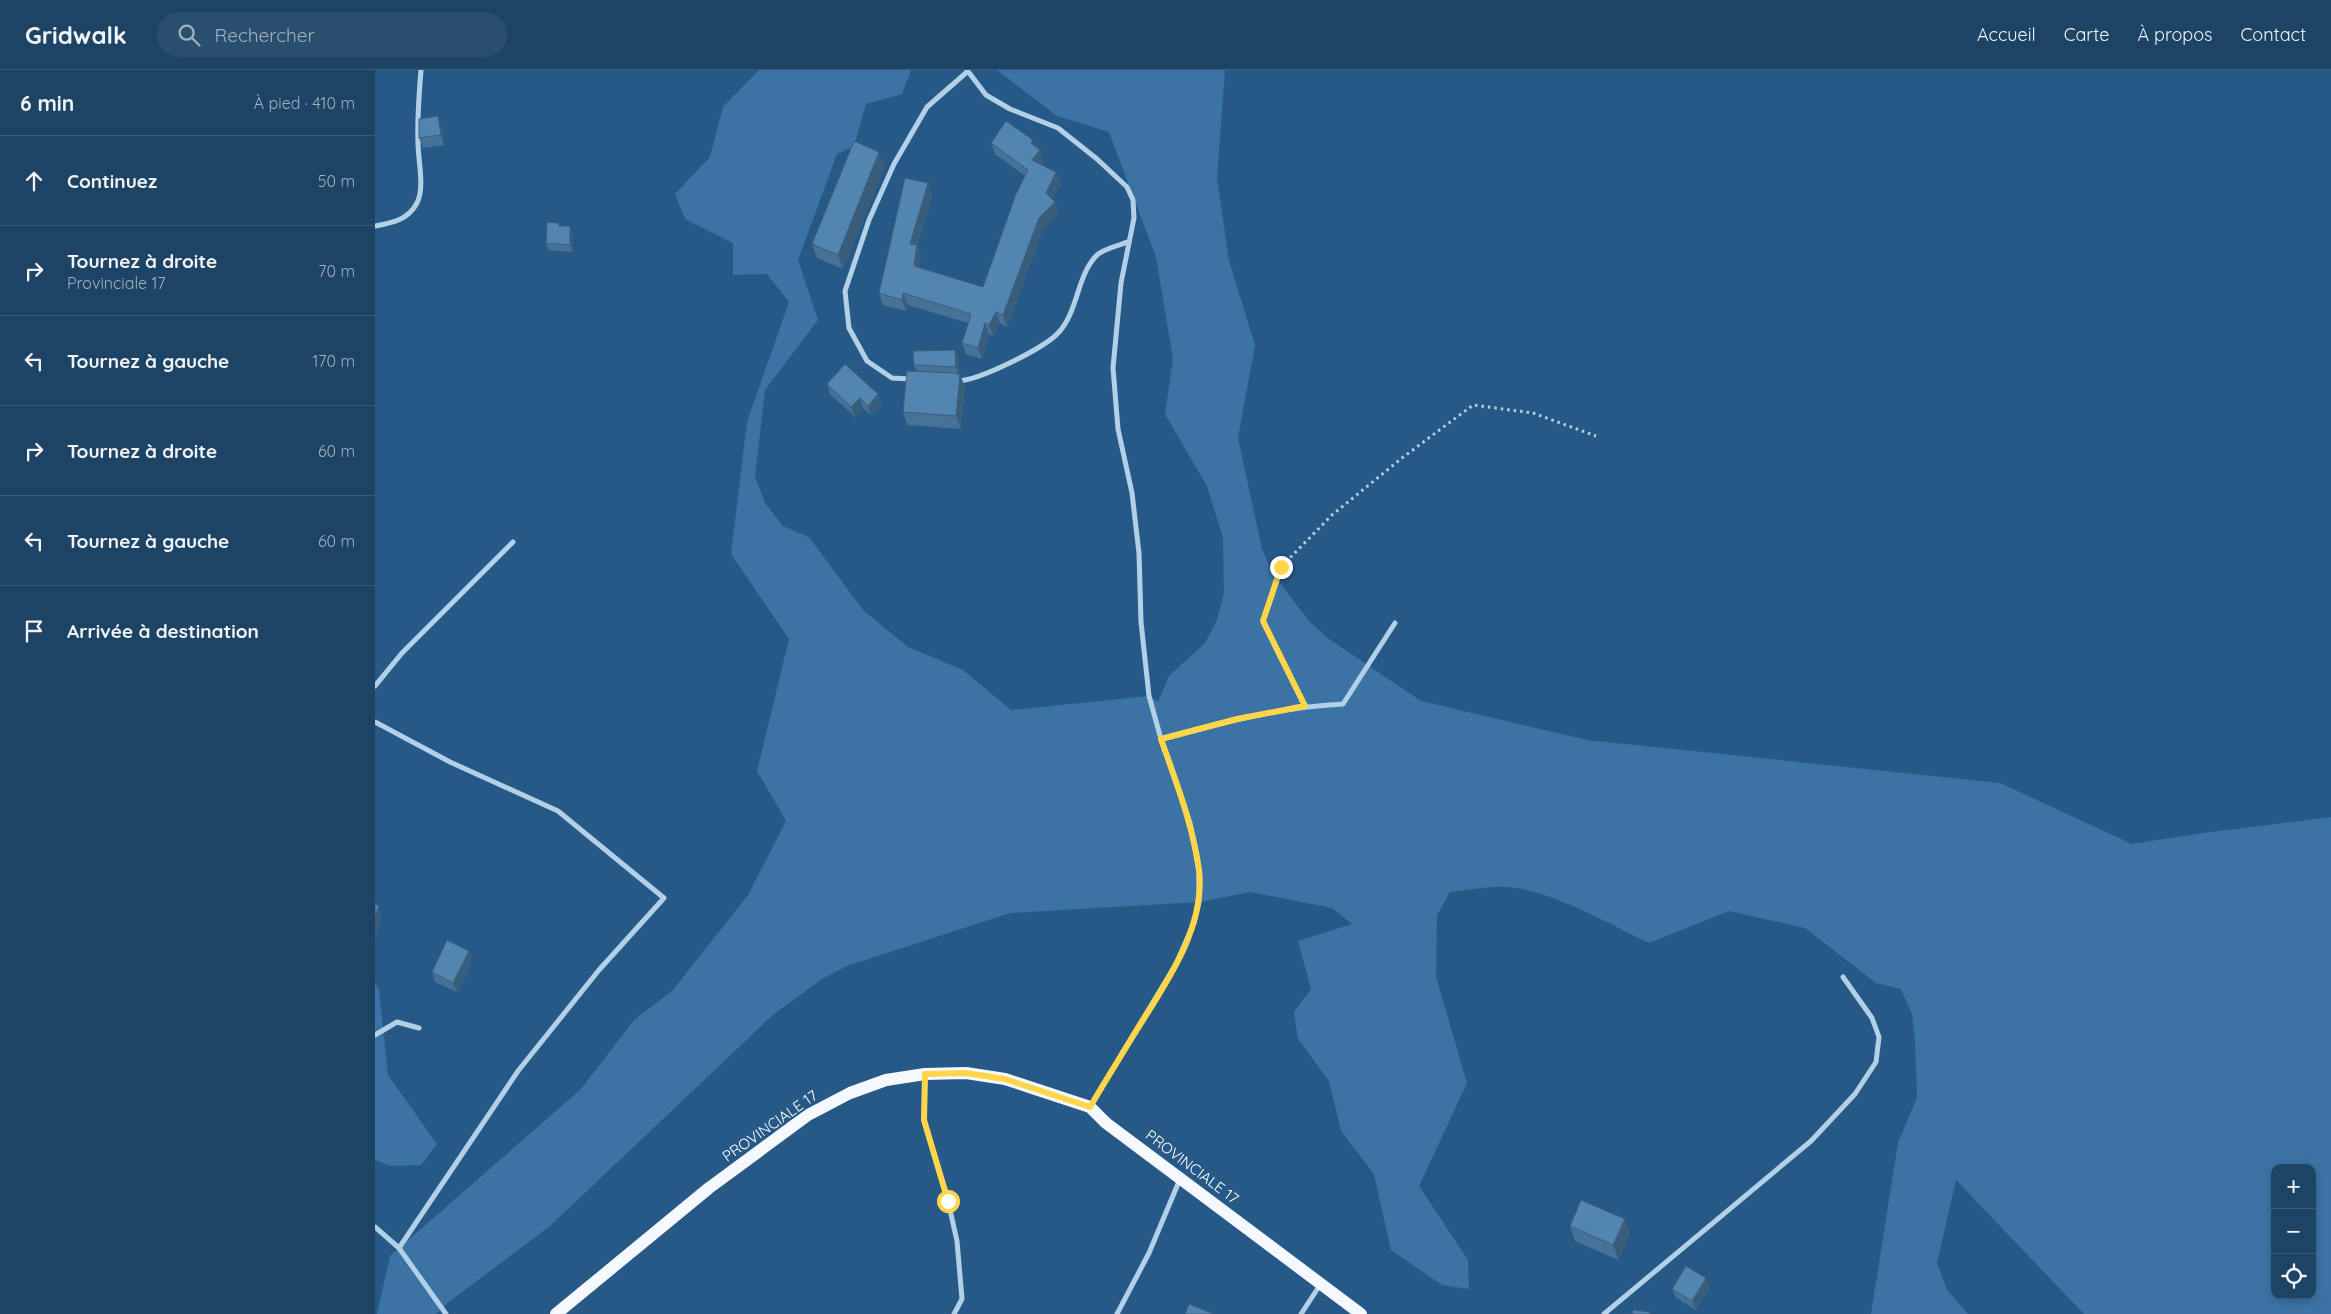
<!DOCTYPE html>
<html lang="fr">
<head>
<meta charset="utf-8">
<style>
  body { margin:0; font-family:Quicksand,sans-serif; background:#2a4e6e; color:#f1f3f6 }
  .controls { position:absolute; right:15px; bottom:15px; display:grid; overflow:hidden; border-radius:10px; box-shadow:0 2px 8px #0003 }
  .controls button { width:45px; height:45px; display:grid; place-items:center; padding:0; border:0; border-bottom:1px solid #3b5c79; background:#1d4365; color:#f1f3f6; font:25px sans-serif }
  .stop { position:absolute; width:15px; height:15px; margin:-11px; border:4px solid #ffd54a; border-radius:50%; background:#fff }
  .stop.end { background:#ffd54a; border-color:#fff; box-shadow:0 1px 5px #0008 }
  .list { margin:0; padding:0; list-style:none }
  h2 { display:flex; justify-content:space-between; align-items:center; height:65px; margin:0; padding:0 20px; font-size:21px }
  h2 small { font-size:16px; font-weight:400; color:#a0b0bf }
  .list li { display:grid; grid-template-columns:32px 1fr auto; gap:15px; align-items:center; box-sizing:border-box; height:90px; padding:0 20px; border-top:1px solid #3b5c79 }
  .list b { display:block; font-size:19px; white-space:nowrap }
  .list p { margin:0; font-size:16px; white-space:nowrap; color:#a0b0bf }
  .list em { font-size:16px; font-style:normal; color:#a0b0bf }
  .icon { flex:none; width:28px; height:28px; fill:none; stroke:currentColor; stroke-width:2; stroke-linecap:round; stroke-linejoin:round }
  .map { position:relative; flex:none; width:1956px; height:1244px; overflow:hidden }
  header { display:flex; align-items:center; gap:30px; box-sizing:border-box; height:70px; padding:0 25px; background:#1d4365; border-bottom:1px solid #3b5c79 }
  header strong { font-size:24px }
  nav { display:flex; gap:28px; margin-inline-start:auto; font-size:18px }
  .search { width:350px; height:45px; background:#2a4e6e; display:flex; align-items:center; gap:12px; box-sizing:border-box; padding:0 18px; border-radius:28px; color:#a0b0bf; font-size:19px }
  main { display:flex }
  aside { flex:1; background:#1d4365 }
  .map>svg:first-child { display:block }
  .green { fill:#3b73a4; fill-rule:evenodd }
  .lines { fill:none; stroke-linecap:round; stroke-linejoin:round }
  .path { stroke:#b2d0e8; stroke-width:3; stroke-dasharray:2.5 4; stroke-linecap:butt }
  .minor { stroke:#b2d0e8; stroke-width:5 }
  .primary { stroke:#f5f9fe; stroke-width:12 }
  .wall { fill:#477298 }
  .shaded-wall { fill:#3a5d7c }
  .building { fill:#5385b1; stroke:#3a5d7c }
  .route { stroke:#ffd54a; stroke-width:6 }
  .labels { text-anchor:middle; stroke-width:4; stroke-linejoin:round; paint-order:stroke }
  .street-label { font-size:15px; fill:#fff; stroke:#275987 }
</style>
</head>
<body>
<header>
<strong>Gridwalk</strong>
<div class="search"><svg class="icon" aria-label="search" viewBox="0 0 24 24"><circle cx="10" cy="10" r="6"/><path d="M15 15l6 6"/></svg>Rechercher</div>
<nav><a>Accueil</a><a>Carte</a><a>À propos</a><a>Contact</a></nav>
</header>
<main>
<aside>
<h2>6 min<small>À pied · 410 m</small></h2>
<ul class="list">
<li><svg class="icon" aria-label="ahead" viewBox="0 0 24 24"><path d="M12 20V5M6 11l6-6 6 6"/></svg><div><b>Continuez</b></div><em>50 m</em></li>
<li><svg class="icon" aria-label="right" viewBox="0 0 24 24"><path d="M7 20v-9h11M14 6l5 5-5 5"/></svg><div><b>Tournez à droite</b><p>Provinciale 17</p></div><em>70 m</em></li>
<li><svg class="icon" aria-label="left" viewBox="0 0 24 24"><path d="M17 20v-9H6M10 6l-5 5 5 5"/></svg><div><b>Tournez à gauche</b></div><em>170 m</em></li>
<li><svg class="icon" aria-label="right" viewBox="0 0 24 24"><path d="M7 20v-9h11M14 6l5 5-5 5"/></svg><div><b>Tournez à droite</b></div><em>60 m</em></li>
<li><svg class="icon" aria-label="left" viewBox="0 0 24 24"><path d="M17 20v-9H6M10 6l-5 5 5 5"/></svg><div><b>Tournez à gauche</b></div><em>60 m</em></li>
<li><svg class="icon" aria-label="arrive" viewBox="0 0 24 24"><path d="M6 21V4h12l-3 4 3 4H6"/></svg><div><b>Arrivée à destination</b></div></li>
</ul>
</aside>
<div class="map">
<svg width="1956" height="1244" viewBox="0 0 1956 1244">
  <rect width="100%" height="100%" fill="#275987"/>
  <g class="green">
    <path d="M 384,0 L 536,0 L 527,24 L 491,34 L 479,76 L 462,84 L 423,190 L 443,250 L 390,320 L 380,406 L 390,433 L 408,456 L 434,467 L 488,540 L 533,577 L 588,600 L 636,640 L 774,626 L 783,632 L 794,606 L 830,573 L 842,550 L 849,523 L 848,468 L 832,416 L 790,344 L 798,289 L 781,187 L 734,62 L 682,46 L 622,0 L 850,0 L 842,108 L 854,191 L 880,275 L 863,368 L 887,479 L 898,504 L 934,551 L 954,569 L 1046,631 L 1212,670 L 1625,713 L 1757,774 L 1828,763 L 1956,747 L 1956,1244 L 1709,1244 L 1581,1110 L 1562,1193 L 1572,1220 L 1593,1244 L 1496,1244 L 1523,1073 L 1542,1027 L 1540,971 L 1537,944 L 1526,919 L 1501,913 L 1430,858 L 1354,841 L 1274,873 C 1234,854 1177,820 1132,817 C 1114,816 1094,820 1075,822 L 1062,845 L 1061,907 L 1092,1013 L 1044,1116 L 1093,1190 L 1094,1219 L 1067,1215 L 1016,1180 L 999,1104 L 966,1061 L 954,1011 L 923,969 L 919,942 L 936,919 L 923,871 L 977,854 L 957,838 L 876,822 L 824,832 L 635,843 L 472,896 L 447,909 L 399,944 L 175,1156 L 75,1231 L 61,1244 L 2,1244 L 15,1186 L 206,1019 L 259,950 L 297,921 L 373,825 L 411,751 L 382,701 L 414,569 L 356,484 L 372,352 L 414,232 L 392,204 L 358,205 L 358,173 L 310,149 L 300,124 L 335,87 L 348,37 ZM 1900,1098 L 1937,1098 L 1937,1225 L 1900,1225 Z"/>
    <polygon points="0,912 4,920 13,1005 62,1074 46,1095 16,1096 0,1090"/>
  </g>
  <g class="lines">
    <polyline class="path" points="926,628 888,551 906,497 957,445 1027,388 1098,335 1158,343 1221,366"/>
    <g class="minor">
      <polyline points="592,0 611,25 635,39 683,58 722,89 752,117 758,130 759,148 746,213 738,298 743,359 757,423 764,483 766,552 774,626 786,669 815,753 824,801 824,832 819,853 801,894 715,1037"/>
      <path d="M 0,156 C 17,153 33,150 42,133 C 50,117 43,91 43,73 C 42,48 44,24 46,0"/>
      <polyline points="536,309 517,308 492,291 474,258 470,221 494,150 519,94 552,37 592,2"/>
      <path d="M 582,311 C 603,311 670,278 684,262 C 703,241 702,206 721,186 C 727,179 744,176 752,172"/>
      <polyline points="0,616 27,583 138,472"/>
      <polyline points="0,652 75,692 183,741 289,828 224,900 143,1001 24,1178"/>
      <path d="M 786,669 C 846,653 905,637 968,634 L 1020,553"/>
      <polyline points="0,965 22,952 44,958"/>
      <polyline points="550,1005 549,1050 573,1131 582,1171 587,1229 579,1244"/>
      <polyline points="0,1157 24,1178 71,1244"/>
      <polyline points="742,1244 774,1183 805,1109"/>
      <polyline points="926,1244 945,1215"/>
      <polyline points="1229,1244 1436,1071 1480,1024 1501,992 1504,967 1497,948 1468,907"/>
    </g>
    <polyline class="primary" points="181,1244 334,1118 433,1045 475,1023 511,1010 550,1004 591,1003 630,1009 715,1037 731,1053 986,1244"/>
  </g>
  <g class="wall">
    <polygon points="63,46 66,56 69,75 48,78 44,68"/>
    <polygon points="616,73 660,76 665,80 669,92 667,94 686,113 677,129 684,143 668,159 632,257 625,253 618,266 614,264 607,289 591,284 587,273 593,253 533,235 531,241 508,235 504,223 553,113 558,125 542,175 546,186 544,198 608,217 650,106 620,84"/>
    <polygon points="510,96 468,199 442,188 437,174"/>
    <polygon points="185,156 198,164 198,182 174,180 171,173"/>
    <polygon points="580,280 584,290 584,304 585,305 590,317 586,359 532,355 528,342 541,301 539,295"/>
    <polygon points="452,314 503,324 507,334 496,345 488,338 480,347 455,324"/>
    <polygon points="97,890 82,922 60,912 57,902"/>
    <polygon points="1195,1156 1255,1163 1243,1190 1200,1171"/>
    <polygon points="1334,1217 1321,1240 1301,1228 1297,1219"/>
  </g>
  <g class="shaded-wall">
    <polygon points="63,46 66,56 69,75 66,65"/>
    <polygon points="665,80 669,92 661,101 657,90"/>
    <polygon points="504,82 510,96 468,199 463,185"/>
    <polygon points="681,102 686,113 675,134 671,123"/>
    <polygon points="553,113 558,125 542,175 546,186 543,208 539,196 535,174"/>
    <polygon points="680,132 684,143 668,159 632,257 628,245 664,148"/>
    <polygon points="195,156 198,164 198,182 195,175"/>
    <polygon points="528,223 533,235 531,241 527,230"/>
    <polygon points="621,242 625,253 618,266 614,255"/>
    <polygon points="610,253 614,264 607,289 603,278"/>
    <polygon points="580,280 584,290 584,307 581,297"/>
    <polygon points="585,305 590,317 586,359 581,346"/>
    <polygon points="503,324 507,334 496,345 493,336"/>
    <polygon points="485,328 488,338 480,347 476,337"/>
    <polygon points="4,836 7,845 0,869 0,848"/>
    <polygon points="94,881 97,890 82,922 78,913"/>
    <polygon points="1250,1149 1255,1163 1243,1190 1238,1175"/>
    <polygon points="1331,1208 1334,1217 1321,1240 1317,1231"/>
  </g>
  <g class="building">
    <polygon points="63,46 66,65 44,68 44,49"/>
    <polygon points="631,51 658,70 656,73 665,80 657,90 681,102 671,123 680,132 664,148 628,245 621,242 614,255 610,253 603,278 587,273 596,244 528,223 527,230 504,223 530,108 553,113 535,174 542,175 539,196 608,217 641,124 653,100 616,73"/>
    <polygon points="479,71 504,82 463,185 437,174"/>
    <polygon points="172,152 184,153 184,156 195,156 195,175 171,173"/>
    <polygon points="580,280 581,297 539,295 538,281"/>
    <polygon points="470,294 503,324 493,336 485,328 476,337 452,314"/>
    <polygon points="532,301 580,303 585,305 581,346 528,342"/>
    <polygon points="0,834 4,836 0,848"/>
    <polygon points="72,870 94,881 78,913 57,902"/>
    <polygon points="1206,1130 1250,1149 1238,1175 1195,1156"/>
    <polygon points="1311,1196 1331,1208 1317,1231 1297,1219"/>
    <polygon points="814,1234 839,1244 810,1244"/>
    <polygon points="1258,1240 1275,1242 1275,1244 1257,1244"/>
  </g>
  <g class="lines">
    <path class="route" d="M 573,1131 L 549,1050 L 550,1004 L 591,1003 L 630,1009 L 715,1037 C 729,1013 744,989 758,966 C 788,917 831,860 824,800 C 818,755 801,712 786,669 L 862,649 L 930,636 L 888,551 L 906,497"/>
  </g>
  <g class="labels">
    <g class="street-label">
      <text transform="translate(395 1056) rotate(-35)" y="5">PROVINCIALE 17</text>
      <text transform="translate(817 1097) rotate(37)" y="5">PROVINCIALE 17</text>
    </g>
  </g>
</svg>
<div class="controls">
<button>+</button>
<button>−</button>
<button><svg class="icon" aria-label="locate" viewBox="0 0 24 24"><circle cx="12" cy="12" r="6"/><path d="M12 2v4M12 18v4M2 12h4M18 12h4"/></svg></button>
</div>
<div class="stop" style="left:573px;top:1131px"></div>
<div class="stop end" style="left:906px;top:497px"></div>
</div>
</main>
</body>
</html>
